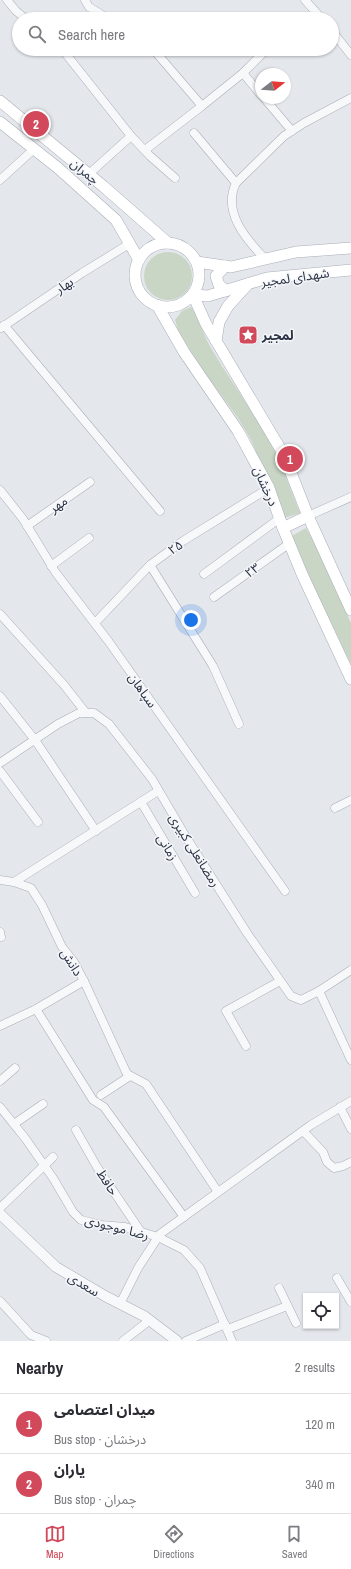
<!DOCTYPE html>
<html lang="en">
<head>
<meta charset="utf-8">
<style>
  body { margin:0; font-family:"Archivo Narrow","Noto Sans Arabic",sans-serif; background:#f7f7f7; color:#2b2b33 }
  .controls { position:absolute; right:12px; bottom:12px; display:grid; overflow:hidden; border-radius:0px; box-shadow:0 1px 3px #0004 }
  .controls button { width:36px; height:36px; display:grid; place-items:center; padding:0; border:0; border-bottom:1px solid #e1e1e2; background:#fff; color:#2b2b33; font:20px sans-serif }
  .compass { position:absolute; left:255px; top:68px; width:36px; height:36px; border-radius:50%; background:#fff; box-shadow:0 1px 3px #0004; rotate:73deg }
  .you { position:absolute; left:191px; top:620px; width:14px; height:14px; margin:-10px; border:3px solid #fff; border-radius:50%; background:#1a73e8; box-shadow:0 0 0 6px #1a73e833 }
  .badge { display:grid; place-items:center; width:26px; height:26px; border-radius:50%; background:#d1495b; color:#fff; font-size:13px; font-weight:700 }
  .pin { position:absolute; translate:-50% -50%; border:2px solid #fff; box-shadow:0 1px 4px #0006 }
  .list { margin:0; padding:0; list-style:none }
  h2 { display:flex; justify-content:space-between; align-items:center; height:52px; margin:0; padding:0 16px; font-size:17px }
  h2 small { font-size:13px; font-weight:400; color:#7c7c81 }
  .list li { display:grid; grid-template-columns:26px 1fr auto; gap:12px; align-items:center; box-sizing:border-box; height:60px; padding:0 16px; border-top:1px solid #e1e1e2 }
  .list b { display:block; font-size:15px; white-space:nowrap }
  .list p { margin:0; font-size:13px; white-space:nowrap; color:#7c7c81 }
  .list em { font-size:13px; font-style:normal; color:#7c7c81 }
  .icon { flex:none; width:22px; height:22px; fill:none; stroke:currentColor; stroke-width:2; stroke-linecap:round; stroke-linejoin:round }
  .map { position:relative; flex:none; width:351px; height:1341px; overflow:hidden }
  .search { position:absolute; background:#fff; box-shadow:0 1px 3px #0004; left:12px; right:12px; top:12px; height:44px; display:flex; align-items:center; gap:10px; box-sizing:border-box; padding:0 14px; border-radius:22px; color:#7c7c81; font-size:15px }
  .sheet { height:172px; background:#fff }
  nav { display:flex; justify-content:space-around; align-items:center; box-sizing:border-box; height:56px; border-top:1px solid #e1e1e2; background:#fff; font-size:11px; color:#7c7c81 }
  nav a { display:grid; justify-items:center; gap:2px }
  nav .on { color:#d1495b }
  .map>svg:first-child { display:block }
  .green { fill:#c9d6c5 }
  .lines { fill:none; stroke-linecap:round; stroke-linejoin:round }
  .minor-casing { stroke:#a9aeb7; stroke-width:9 }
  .tertiary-casing { stroke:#a9aeb7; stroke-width:11 }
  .secondary-casing { stroke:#a9aeb7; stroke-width:12 }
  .minor { stroke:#f7f8fa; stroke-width:8 }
  .tertiary { stroke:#f7f8fa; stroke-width:10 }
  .secondary { stroke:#fff; stroke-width:11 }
  .labels { text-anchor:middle; stroke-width:3; stroke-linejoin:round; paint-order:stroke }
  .street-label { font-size:13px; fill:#2b3445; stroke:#f4f6f9 }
  .poi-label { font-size:13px; font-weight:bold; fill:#2b3445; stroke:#f4f6f9; text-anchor:start }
</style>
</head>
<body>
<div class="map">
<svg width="351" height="1341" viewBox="0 0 351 1341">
  <rect width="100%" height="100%" fill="#e4e7ec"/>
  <g class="green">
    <circle cx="168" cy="276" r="24"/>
    <path d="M 191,307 C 200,319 203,335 211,348 C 230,381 254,412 272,446 C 283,467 291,491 300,513 L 284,518 L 265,472 L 251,440 L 238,418 L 208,377 L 179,333 L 175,320 L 182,311 Z"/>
    <polygon points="306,528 315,544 351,623 351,664 311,581 292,536"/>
  </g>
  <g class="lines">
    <defs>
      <g id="minor">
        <polyline points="7,0 16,11 26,19"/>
        <polyline points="85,0 89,7 109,19"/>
        <polyline points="305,0 322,19"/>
        <polyline points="332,31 351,55"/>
        <polyline points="62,49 131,136 150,156 175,178"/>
        <polyline points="153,49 202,106 243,73 267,49"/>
        <polyline points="243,73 261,95"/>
        <polyline points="264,98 292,131"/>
        <polyline points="194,133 236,183"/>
        <polyline points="145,150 202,106"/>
        <polyline points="89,174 131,136"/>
        <polyline points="0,180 34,149"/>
        <path d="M 265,259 C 246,239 222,212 236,183 L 284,136 L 304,123 L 351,98"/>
        <polyline points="4,325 160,511"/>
        <polyline points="1,328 82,273 129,244"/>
        <polyline points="0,490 23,519 56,573 109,642 285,891"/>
        <polyline points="308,516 351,497"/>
        <polyline points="27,526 90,482"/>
        <polyline points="150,565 213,666 239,724"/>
        <polyline points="51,566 89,538"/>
        <polyline points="204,574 280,518"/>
        <polyline points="214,597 290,543"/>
        <polyline points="0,614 64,685 86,713"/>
        <polyline points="95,623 150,565 183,541 269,488"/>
        <polyline points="0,696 35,740 96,831"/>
        <polyline points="0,763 58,724 79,713 94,713 109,724 152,779 186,837 247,933 291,996 301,1000 319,991 351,1060"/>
        <polyline points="0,771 38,822"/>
        <polyline points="141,802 195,893"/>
        <polyline points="335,808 351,800"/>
        <polyline points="0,880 14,882 31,888 42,905 62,947 74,962 84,981 36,1009 0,1026"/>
        <polyline points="14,882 158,791"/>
        <polyline points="0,932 1,937"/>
        <polyline points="84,981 127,1074 146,1084 218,1192"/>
        <polyline points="319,991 351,970"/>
        <polyline points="36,1009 93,1100 104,1107 184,1217"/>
        <polyline points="246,1046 226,1011 280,981"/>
        <polyline points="0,1081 15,1068"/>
        <polyline points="101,1095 130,1076"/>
        <polyline points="0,1107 25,1138 53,1178 73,1212 81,1220 101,1225 125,1227 158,1237 184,1250 200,1268 232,1341"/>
        <polyline points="340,1107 351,1129"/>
        <polyline points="14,1124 43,1104"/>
        <polyline points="76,1130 97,1167 141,1232"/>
        <polyline points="303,1131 323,1152 327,1162 334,1168 343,1166 351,1162"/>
        <polyline points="0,1208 53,1157"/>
        <polyline points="337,1278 351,1302"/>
        <polyline points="279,1288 296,1323"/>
        <polyline points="0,1301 31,1335 46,1341"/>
        <polyline points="120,1304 138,1268 160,1234 311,1125 351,1101"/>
        <polyline points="228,1329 287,1306"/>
        <polyline points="123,1341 150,1320"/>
        <polyline points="186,1341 225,1324"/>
      </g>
      <polyline id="tertiary" points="0,1214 56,1267 105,1296 144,1316 177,1341"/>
      <g id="secondary">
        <polyline points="0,101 103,186 168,243"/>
        <polyline points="0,122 58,168 116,220 139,260"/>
        <circle cx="167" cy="275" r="32"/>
        <polyline points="197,262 231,267 296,252 351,248"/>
        <polyline points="225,266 216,276 219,285 226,291"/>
        <polyline points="193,295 206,324 284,455 308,516 351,610"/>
        <polyline points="193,295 208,296 267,278 351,270"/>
        <polyline points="157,305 184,352 238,431 269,488 283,528 302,574 351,679"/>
        <polyline points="216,341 219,322 228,306 248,284"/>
        <polyline points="283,528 308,516"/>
      </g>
    </defs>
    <use href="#minor" class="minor-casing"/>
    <use href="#tertiary" class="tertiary-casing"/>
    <use href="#secondary" class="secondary-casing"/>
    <use href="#minor" class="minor"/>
    <use href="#tertiary" class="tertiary"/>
    <use href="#secondary" class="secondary"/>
  </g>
  <defs>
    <symbol id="sight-square" viewBox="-11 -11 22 22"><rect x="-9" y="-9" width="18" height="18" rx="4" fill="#d1495b" stroke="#f4f6f9"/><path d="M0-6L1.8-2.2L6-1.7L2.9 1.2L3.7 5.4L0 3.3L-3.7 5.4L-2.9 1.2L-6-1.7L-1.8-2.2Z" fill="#fff"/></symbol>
  </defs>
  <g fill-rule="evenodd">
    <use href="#sight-square" x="237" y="324" width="22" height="22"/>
  </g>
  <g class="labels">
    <g class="street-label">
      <text transform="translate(85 171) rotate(40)" y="5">چمران</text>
      <text transform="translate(295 277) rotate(-8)" y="5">شهدای لمجیر</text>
      <text transform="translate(64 285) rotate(-34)" y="5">بهار</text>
      <text transform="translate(266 486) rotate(66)" y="5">درخشان</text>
      <text transform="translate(58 504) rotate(-35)" y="5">مهر</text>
      <text transform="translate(175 547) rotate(-34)" y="5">۲۵</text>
      <text transform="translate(252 570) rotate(-35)" y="5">۲۳</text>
      <text transform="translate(143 690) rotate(55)" y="5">سپاهان</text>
      <text transform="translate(168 847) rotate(59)" y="5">زمانی</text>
      <text transform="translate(195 850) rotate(58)" y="5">رمضانعلی کبیری</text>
      <text transform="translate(72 962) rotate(58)" y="5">دانش</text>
      <text transform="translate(108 1182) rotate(57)" y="5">حافظ</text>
      <text transform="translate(117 1227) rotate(14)" y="5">رضا موجودی</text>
      <text transform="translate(84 1284) rotate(31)" y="5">سعدی</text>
    </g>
    <g class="poi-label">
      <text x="262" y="340">لمجیر</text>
    </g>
  </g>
</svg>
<div class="controls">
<button><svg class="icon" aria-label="locate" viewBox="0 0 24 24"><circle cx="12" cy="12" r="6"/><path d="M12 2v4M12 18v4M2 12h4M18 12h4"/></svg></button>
</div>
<svg class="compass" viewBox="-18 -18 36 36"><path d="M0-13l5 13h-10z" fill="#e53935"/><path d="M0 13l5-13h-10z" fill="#7c7c81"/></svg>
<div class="you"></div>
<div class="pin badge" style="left:290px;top:459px">1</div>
<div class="pin badge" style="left:36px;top:124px">2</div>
<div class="search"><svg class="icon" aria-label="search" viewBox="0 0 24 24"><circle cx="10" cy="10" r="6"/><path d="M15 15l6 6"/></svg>Search here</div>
</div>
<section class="sheet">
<h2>Nearby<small>2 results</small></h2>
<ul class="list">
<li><span class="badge">1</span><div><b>میدان اعتصامی</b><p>Bus stop · درخشان</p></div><em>120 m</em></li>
<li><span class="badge">2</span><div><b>یاران</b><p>Bus stop · چمران</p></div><em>340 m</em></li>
</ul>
</section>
<nav>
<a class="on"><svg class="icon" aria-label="map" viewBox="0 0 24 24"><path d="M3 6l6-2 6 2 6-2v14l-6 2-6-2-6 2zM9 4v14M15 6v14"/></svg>Map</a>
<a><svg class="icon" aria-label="directions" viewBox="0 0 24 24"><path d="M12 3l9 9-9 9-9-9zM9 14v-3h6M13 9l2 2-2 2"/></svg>Directions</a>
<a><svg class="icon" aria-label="saved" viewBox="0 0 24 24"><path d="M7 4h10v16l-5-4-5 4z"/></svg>Saved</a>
</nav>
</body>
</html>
